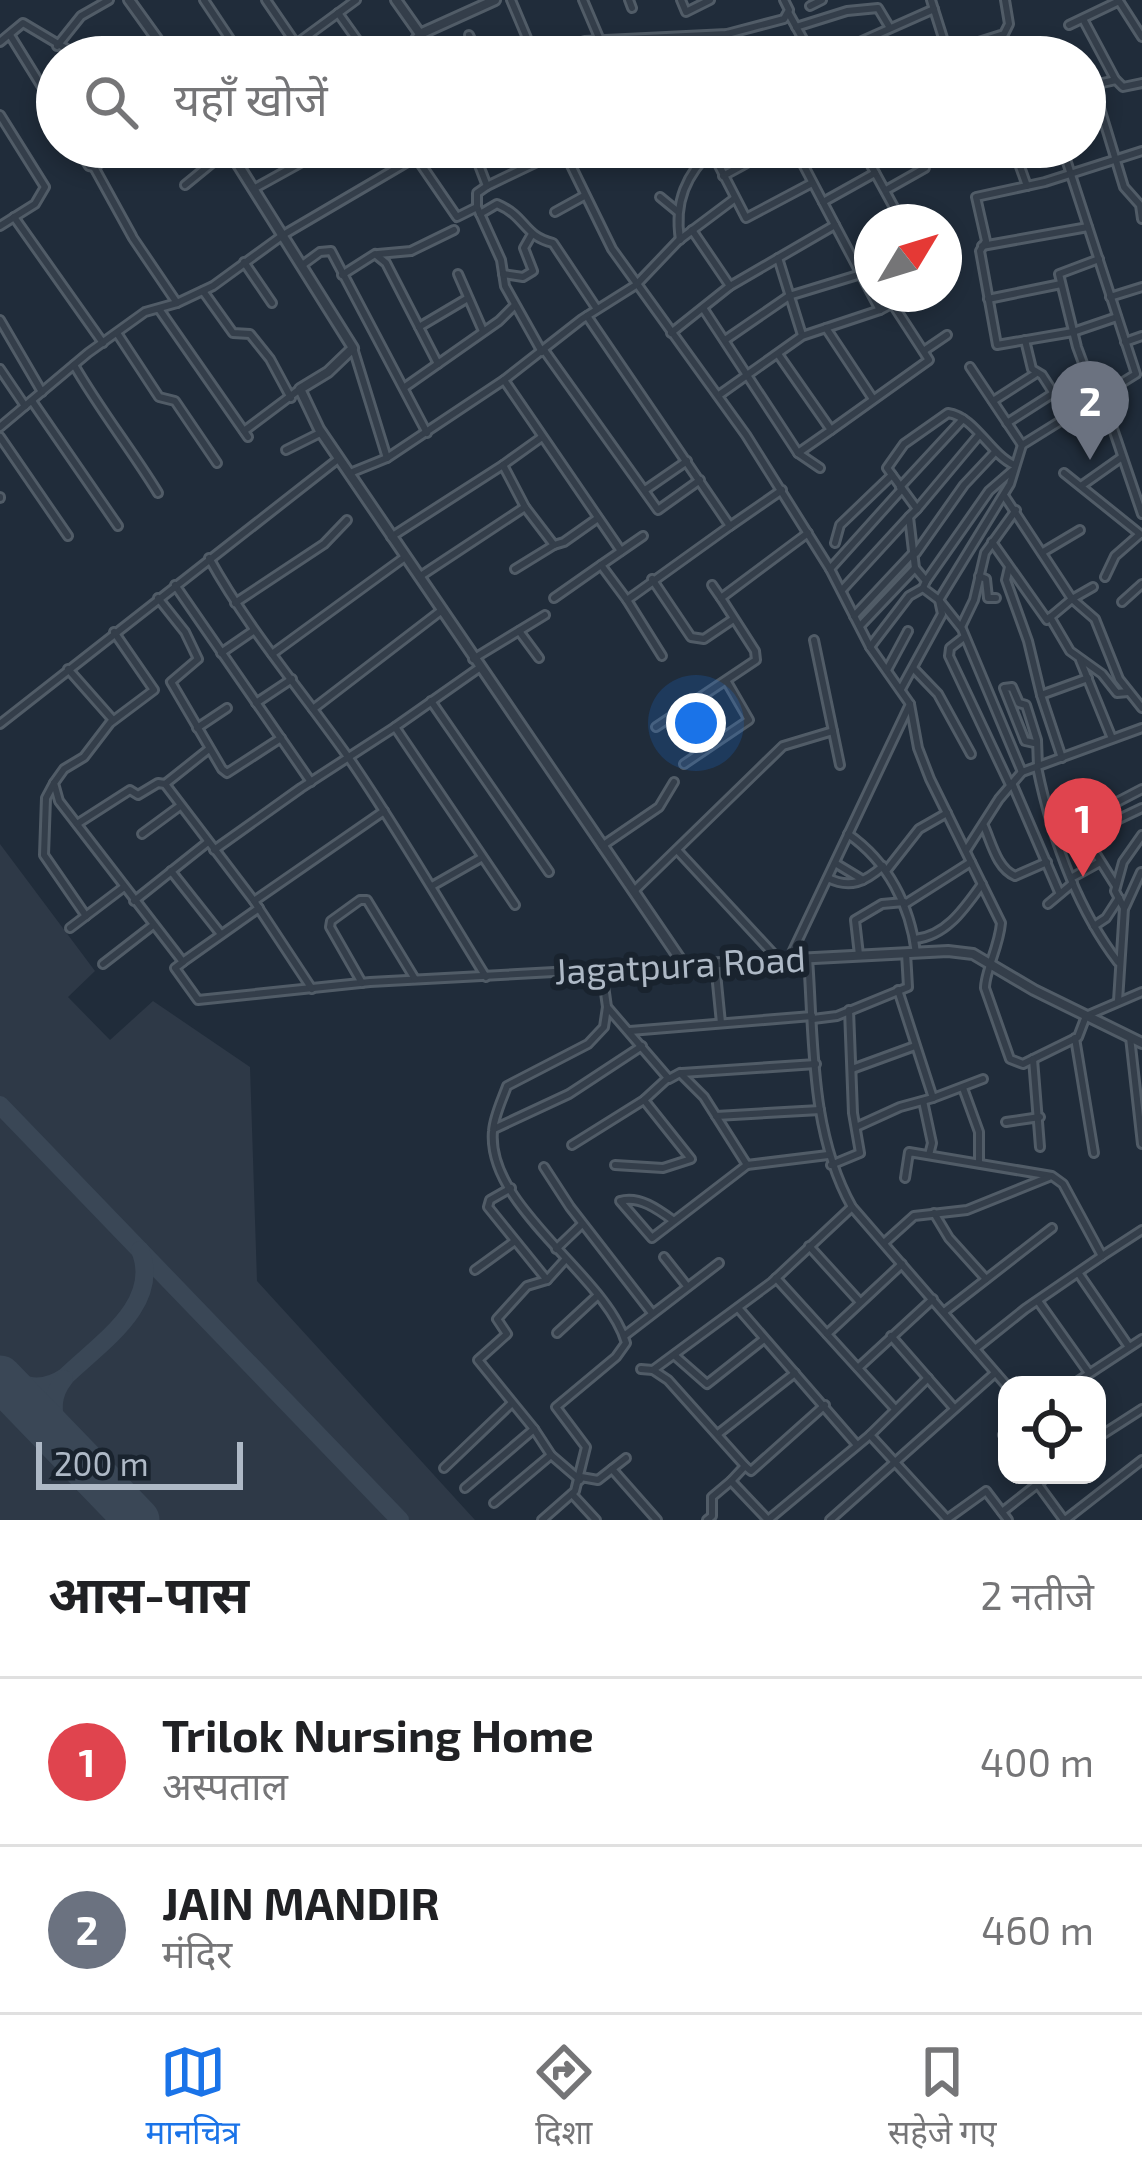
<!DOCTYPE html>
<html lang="hi">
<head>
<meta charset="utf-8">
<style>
  body { margin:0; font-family:"Exo 2","Noto Sans Devanagari",sans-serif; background:#f2f2f2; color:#202124 }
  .controls { position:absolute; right:36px; bottom:36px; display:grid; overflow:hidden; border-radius:24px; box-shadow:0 6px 18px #0003 }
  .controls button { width:108px; height:108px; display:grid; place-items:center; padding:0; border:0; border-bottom:3px solid #e0e0e0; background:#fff; color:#202124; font:60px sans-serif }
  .compass { position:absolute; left:854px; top:204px; width:108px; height:108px; border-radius:50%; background:#fff; box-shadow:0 6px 18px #0003; rotate:52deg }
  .scale { position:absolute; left:36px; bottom:30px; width:207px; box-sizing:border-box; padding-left:12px; border:6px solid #aeb9c6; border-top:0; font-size:33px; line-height:42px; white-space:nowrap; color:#aeb9c6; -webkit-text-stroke:9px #19232e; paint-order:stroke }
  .you { position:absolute; left:696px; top:723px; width:42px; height:42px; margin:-30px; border:9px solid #fff; border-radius:50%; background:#1a73e8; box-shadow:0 0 0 18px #1a73e833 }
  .badge { display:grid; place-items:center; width:78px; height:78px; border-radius:50%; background:#1a73e8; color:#fff; font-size:39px; font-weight:700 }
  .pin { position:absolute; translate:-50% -99px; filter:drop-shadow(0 3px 6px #0008) }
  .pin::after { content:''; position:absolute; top:63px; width:42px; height:36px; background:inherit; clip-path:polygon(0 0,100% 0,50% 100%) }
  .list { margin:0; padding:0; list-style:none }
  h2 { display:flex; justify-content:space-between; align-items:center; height:156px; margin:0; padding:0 48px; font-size:51px }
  h2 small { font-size:39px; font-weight:400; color:#757577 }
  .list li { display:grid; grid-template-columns:78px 1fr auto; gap:36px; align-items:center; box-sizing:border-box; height:168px; padding:0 48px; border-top:3px solid #e0e0e0 }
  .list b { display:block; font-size:45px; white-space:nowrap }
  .list p { margin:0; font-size:39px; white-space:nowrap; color:#757577 }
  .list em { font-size:39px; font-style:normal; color:#757577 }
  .icon { flex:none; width:66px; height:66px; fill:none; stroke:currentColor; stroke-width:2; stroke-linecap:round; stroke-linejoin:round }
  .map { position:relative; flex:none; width:1142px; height:1520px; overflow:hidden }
  .search { position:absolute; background:#fff; box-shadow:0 6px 18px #0003; left:36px; right:36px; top:36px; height:132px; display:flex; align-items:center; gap:30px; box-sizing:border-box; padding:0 42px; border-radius:66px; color:#757577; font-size:45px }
  .sheet { height:492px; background:#fff }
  nav { display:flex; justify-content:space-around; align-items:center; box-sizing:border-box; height:168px; border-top:3px solid #e0e0e0; background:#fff; font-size:33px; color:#757577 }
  nav a { display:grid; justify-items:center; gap:6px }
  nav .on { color:#1a73e8 }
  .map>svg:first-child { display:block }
  .airport { fill:#2e3947 }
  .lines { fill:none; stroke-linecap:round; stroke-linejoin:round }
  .taxiway { stroke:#3a4756; stroke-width:18 }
  .runway { stroke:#3a4756; stroke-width:45 }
  .minor-casing { stroke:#515c67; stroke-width:12 }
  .tertiary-casing { stroke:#515c67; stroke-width:14 }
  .minor { stroke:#343e4a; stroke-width:6 }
  .tertiary { stroke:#343e4a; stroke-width:8 }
  .labels { text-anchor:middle; stroke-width:12; stroke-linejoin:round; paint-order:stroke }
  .street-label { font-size:36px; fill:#aeb9c6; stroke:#19232e }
</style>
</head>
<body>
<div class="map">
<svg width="1142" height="1520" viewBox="0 0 1142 1520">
  <rect width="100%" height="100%" fill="#202c3a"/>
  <polygon class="airport" points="0,844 95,971 68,997 110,1040 153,1001 250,1067 257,1281 475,1520 0,1520"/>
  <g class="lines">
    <g class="taxiway">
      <polyline points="0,1105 400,1520"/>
      <path d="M 0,1373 C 22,1388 43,1392 65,1377 C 100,1343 162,1304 140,1250"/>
      <path d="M 64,1379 C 33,1418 79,1458 103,1487"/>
    </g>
    <polyline class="runway" points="0,1378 137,1520"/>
    <defs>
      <g id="minor">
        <polyline points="204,0 242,57"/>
        <polyline points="266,0 296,44 356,0"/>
        <polyline points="511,0 535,57"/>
        <polyline points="583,0 600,40"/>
        <polyline points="629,0 632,8"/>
        <polyline points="681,0 686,12 710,0"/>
        <polyline points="931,0 949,57"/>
        <polyline points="810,6 822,0"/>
        <polyline points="338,13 358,41"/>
        <polyline points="789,14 813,57"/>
        <polyline points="1083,19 1115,79"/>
        <polyline points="1069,25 1119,1 1142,37"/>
        <polyline points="796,27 847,11 878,8 890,28"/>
        <polyline points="420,34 415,39 422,57"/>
        <polyline points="10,35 57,111"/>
        <polyline points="469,35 479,57"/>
        <polyline points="0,42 23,23 80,57"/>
        <polyline points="57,46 81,16 109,0"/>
        <polyline points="947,52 1004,34 1009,24 1005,0"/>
        <polyline points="276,57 296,44"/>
        <polyline points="538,57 585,41 727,34 784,19 789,10 784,0"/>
        <polyline points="701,57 727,34"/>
        <polyline points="826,57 934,9"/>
        <polyline points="1142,83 1123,87 1116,80 1093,85 1124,187 1140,205 1142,219"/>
        <polyline points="0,115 45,187 35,204 0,226"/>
        <polyline points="77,147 89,166 94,167 125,147"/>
        <polyline points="409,147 457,217 477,207 501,260 505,286 542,352"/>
        <polyline points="472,147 487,186 564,149"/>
        <path d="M 562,147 L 612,249 L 746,435 L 830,569 L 870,647 L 910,704 L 918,748 L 930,779 L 1001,923 C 999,947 985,971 985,988 L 1010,1059 L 1023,1064 L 1078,1037 L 1086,1016 L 1142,992"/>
        <polyline points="714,147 714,156 746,218 812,183"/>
        <polyline points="794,147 835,225"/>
        <polyline points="861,147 902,222"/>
        <polyline points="1013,147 1027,186"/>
        <polyline points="476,157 487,147"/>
        <polyline points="94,167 132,236"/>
        <polyline points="723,176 776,147"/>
        <polyline points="185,185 229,149"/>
        <polyline points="255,188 322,151 321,147"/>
        <polyline points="886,190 925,168"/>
        <polyline points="660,197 677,211"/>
        <polyline points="823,202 875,173"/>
        <polyline points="477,207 477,193 487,186"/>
        <polyline points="555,212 584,196"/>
        <path d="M 480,214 L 497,204 C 527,217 523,236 553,243 L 597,309"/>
        <polyline points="14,217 103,343"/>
        <polyline points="692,230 730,286"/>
        <polyline points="133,238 177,303"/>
        <path d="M 680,240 C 674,202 686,174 714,148"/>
        <polyline points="982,246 1088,227"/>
        <polyline points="378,254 411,251 454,230"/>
        <polyline points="778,258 802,335"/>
        <polyline points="244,262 272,303"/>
        <polyline points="301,266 320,252 331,251 427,433"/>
        <polyline points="458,274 483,331"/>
        <polyline points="503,274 523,277 533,271 524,248 532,234"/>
        <polyline points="342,275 375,254 386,263 438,364"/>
        <polyline points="203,291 233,333 250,334 270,359 291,398"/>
        <polyline points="1110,297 1142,287"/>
        <polyline points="988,299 1061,284"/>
        <polyline points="703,308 798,453 820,468"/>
        <polyline points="159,309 248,437"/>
        <polyline points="587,316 730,526 782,490"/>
        <polyline points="1117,317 1073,332 997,345 980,251 986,241 976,197 1045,182 1142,151"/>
        <polyline points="0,320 42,392"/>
        <polyline points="419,327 468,298"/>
        <polyline points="826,328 873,399"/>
        <polyline points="117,333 159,397 175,401 217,463"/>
        <polyline points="671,333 730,286 835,225 880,310"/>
        <polyline points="725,340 789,296 861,274"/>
        <polyline points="1025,340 1032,369 1042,375 1053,392"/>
        <polyline points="1125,342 1142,336"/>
        <polyline points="353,348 387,458"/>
        <polyline points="544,350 658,510 700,480"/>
        <polyline points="925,350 947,335"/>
        <polyline points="778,354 831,430 798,453"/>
        <path d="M 74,365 C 100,410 131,449 158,493"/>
        <polyline points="970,367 1022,445"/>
        <polyline points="0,369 25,406"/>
        <polyline points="504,380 582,319 636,285 678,241 734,199"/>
        <polyline points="405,387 499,321 515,305"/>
        <polyline points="719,395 802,336 880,310 910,294"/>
        <polyline points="32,401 118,526"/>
        <polyline points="993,401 1035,374"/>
        <polyline points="1097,401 1077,347 1059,274 1099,259"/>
        <polyline points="1109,417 1142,514"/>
        <polyline points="1007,423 1085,373"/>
        <polyline points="0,427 88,353 145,312 177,303 213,286 283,235 416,157"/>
        <polyline points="831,430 929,360 892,303"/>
        <polyline points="244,431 300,389"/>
        <polyline points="0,437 68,536"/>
        <polyline points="542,437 503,465 525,507 554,545 564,542 598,518"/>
        <polyline points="286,450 320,433"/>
        <path d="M 1014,465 C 989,453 975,417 948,413 L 904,444 L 887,468 L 917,509 L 909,517 L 915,568 L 926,581 L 923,588 L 939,600 L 962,629 L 1022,772"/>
        <polyline points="350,473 387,458 504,380 621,551"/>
        <polyline points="1064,473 1140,534"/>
        <polyline points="1081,486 1122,457"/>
        <polyline points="900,487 963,419"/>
        <polyline points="645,490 687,461"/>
        <polyline points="1005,497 1072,599 1095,619 1119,679 1142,708"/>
        <polyline points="0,498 0,497"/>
        <polyline points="917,509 979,435"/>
        <polyline points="391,537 503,465"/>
        <polyline points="992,542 1047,620 1072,599 1093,587"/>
        <polyline points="835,543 840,525 892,475"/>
        <polyline points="1043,552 1080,530"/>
        <polyline points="916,553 964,485 995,452"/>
        <path d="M 209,558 C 250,632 305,695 353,764 C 400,833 442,906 486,977"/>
        <polyline points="1009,567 1006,580 1028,641 1041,695"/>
        <polyline points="515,569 554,545"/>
        <polyline points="830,569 902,489"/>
        <polyline points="979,576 986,579 988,598 996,598"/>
        <polyline points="419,577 525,507"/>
        <polyline points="1105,577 1115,556 1139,535"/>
        <polyline points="652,579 691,637 704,639 732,620"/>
        <polyline points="926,581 989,491 1012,471"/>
        <polyline points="175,585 311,782"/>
        <polyline points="712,585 721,598"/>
        <polyline points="842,590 909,517"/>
        <polyline points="158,598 185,632 198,659 171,682 222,769 227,773 281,738"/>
        <polyline points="554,598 601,565"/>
        <polyline points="627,600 601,565 643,536"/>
        <polyline points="1122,602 1142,584"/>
        <polyline points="235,603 324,544 347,520"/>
        <polyline points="854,616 913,553"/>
        <polyline points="1050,617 1070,651 1102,674 1117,693 1128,692"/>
        <polyline points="860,626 915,568"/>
        <polyline points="961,627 974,600 985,553 1016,510"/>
        <polyline points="519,631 539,658"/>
        <polyline points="114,632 154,690 110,723 84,757 64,769 54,783 59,801 183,962 175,968 198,1000 370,982 683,965"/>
        <polyline points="964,637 950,648 949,656 1010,785"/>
        <polyline points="814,640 840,765"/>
        <polyline points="870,647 909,596 923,588"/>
        <polyline points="221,653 253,631"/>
        <polyline points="272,654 405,557"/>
        <polyline points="662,656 627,600 730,526"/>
        <polyline points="473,659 545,615"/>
        <polyline points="1080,660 1111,736"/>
        <polyline points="68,669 113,720"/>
        <polyline points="914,669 938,694 971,754"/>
        <polyline points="887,670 908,631"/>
        <polyline points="901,689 942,614 939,600 1010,484 1022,445 1136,374 1062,147"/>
        <polyline points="431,701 549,872"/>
        <polyline points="256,703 292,679"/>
        <polyline points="313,709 442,610"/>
        <polyline points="0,724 337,460"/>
        <polyline points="395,727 479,668"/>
        <polyline points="656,727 756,660 755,651 721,598 808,533"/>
        <polyline points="197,728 227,708"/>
        <polyline points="1034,743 1025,741 1004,688 1012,687 1019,703 1026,705 1037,740 1038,766"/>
        <polyline points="1062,758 1041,695 1088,678"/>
        <polyline points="684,764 749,720 727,682"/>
        <path d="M 1037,767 C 1051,834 1076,907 1118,962"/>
        <polyline points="54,783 46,798 44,855 86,916"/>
        <polyline points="1012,783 1059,892"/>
        <polyline points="165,784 209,749"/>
        <polyline points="77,824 130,790 138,795 158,783 165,784 254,901 312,989"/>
        <path d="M 984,826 C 992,844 997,868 1015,876 L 1047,862"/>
        <polyline points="142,834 180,806"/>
        <path d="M 848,834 C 888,862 910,905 916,953"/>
        <polyline points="1056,834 1142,789"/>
        <polyline points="602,846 659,807 674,782"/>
        <polyline points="1060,847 1142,808"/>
        <polyline points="967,849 999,799 1022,772 1142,728"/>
        <polyline points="214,850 301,788 395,727 515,905"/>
        <polyline points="677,850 779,960"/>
        <polyline points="1094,851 1116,886"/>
        <polyline points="835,863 863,880"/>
        <polyline points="171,871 220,933"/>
        <polyline points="886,871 919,829 947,813"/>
        <path d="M 828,878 C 850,889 865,882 883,866"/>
        <polyline points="1071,878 1100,862"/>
        <polyline points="432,886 481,858"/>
        <polyline points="634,891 783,746 833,731"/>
        <polyline points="134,901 208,842"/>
        <polyline points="254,901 384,811"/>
        <polyline points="905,904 971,862"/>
        <polyline points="1048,904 1073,883"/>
        <polyline points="1125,907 1141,872"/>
        <polyline points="1094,926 1106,918 1119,898"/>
        <polyline points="70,928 124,887"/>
        <path d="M 915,939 C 946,936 964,909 982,884"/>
        <polyline points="859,955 855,920 882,904 904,902"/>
        <path d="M 808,958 C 814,1042 810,1132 852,1207 L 1007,1386"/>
        <polyline points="789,959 910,704"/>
        <polyline points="184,961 259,908"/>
        <polyline points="715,963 721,1023"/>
        <polyline points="103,964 152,926"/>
        <polyline points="602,971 607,1007 669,1079 680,1073 704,1097 747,1165 828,1155"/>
        <polyline points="362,983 330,927 331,921 360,900 367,900 415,979"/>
        <polyline points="1118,1001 1124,908 1115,891 1123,862 1142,835"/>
        <polyline points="813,1019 837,1016 908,987 906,953"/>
        <polyline points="630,1031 812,1016"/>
        <polyline points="1130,1037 1142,1144"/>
        <polyline points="1075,1038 1094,1153"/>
        <polyline points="1033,1059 1040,1147"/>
        <polyline points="852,1069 915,1046"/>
        <polyline points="682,1073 816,1064"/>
        <polyline points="963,1088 979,1132 979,1162"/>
        <polyline points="933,1098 983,1079"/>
        <polyline points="923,1101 932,1143 929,1155"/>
        <polyline points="716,1116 820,1110"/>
        <polyline points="1006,1122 1040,1117"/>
        <polyline points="856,1127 900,1107 933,1098 898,990"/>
        <polyline points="494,1129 569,1094 642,1046"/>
        <polyline points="572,1145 644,1100 668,1078"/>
        <polyline points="615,1165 663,1168 691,1159 644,1100"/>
        <polyline points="831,1165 860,1153 853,1113 849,1010"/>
        <polyline points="544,1167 570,1207 652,1313"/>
        <polyline points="905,1178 909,1152 1052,1176 1063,1184 1102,1256 1142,1230"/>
        <polyline points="511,1188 490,1200 488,1207 547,1280"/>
        <polyline points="934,1213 949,1238 986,1279"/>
        <path d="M 674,1221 C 659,1210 639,1195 620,1201 L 652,1238 L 747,1165"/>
        <polyline points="884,1243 914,1216 967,1210 1049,1177"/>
        <polyline points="809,1246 859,1301"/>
        <polyline points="556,1249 582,1224"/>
        <polyline points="664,1257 687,1286"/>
        <polyline points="475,1270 515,1241"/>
        <polyline points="1079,1274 1129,1347"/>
        <polyline points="776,1278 895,1409"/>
        <polyline points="1038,1301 1089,1373"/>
        <polyline points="739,1309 857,1445"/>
        <polyline points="944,1312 1052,1228"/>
        <polyline points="557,1333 597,1296"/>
        <polyline points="827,1334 902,1264"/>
        <polyline points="624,1336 719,1263"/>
        <polyline points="891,1336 953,1407"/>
        <polyline points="975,1349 1025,1309 1102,1256"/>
        <polyline points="674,1355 707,1384 764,1339"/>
        <polyline points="858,1368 933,1299"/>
        <polyline points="641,1369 653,1370 668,1380 745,1466"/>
        <polyline points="653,1370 772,1282 852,1207"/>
        <polyline points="928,1378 870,1435 948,1520"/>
        <polyline points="1072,1385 1142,1339"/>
        <polyline points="534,1429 551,1455"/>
        <polyline points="1007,1430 1003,1435 1007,1440"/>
        <polyline points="718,1434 795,1373"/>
        <polyline points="1097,1438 1142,1409"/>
        <polyline points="444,1468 512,1403"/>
        <polyline points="612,1469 626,1458"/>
        <polyline points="1031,1475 1064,1520"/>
        <polyline points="581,1477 598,1480 612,1469 657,1520"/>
        <polyline points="731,1481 745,1466 751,1471 825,1405"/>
        <polyline points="465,1488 534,1429 478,1360 507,1334 497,1319 527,1286 547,1280 565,1260"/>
        <polyline points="572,1494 596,1520"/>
        <polyline points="494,1503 551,1455 580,1480"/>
        <polyline points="1002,1512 1049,1475"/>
        <polyline points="947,1519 986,1491 1008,1520"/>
        <path d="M 542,1520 L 575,1491 L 586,1447 L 556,1407 L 616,1357 L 626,1343 C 607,1276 486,1207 493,1131 C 494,1116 502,1100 507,1086 L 588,1044 L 604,1027 L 607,1007"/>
        <polyline points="707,1520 712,1516 712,1497 731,1481 768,1520"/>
        <polyline points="768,1520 870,1435"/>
        <polyline points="830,1520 995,1373"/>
        <polyline points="1065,1520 1142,1460"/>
      </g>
      <g id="tertiary">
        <polyline points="129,0 170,57"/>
        <polyline points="396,0 420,34 495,0"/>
        <polyline points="227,147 353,348 328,372 300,389 319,429 684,965 948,951 973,954 1034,990 1142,1043"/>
      </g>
    </defs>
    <use href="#minor" class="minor-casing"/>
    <use href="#tertiary" class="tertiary-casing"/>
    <use href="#minor" class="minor"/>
    <use href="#tertiary" class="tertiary"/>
  </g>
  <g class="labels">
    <g class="street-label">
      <text transform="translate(680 965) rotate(-3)" y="13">Jagatpura Road</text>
    </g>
  </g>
</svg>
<div class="controls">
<button><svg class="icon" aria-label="locate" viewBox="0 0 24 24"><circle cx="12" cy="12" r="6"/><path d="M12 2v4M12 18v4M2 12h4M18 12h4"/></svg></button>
</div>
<svg class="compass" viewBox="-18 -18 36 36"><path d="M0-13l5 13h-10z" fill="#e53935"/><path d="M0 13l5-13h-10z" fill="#757577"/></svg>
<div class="scale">200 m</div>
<div class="you"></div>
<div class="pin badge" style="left:1083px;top:877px;background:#e0444e">1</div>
<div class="pin badge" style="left:1090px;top:460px;background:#6b7280">2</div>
<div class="search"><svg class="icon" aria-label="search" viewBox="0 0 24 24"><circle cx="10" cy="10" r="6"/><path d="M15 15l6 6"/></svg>यहाँ खोजें</div>
</div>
<section class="sheet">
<h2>आस-पास<small>2 नतीजे</small></h2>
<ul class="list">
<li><span class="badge" style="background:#e0444e">1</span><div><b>Trilok Nursing Home</b><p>अस्पताल</p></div><em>400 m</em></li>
<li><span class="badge" style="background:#6b7280">2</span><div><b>JAIN MANDIR</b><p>मंदिर</p></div><em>460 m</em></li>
</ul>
</section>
<nav>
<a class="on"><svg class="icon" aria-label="map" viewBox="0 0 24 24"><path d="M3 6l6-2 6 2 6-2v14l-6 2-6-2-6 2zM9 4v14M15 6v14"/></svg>मानचित्र</a>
<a><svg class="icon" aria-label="directions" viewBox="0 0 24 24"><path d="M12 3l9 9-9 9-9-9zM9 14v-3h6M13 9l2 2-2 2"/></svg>दिशा</a>
<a><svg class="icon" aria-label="saved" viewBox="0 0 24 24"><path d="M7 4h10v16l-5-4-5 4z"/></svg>सहेजे गए</a>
</nav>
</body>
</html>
